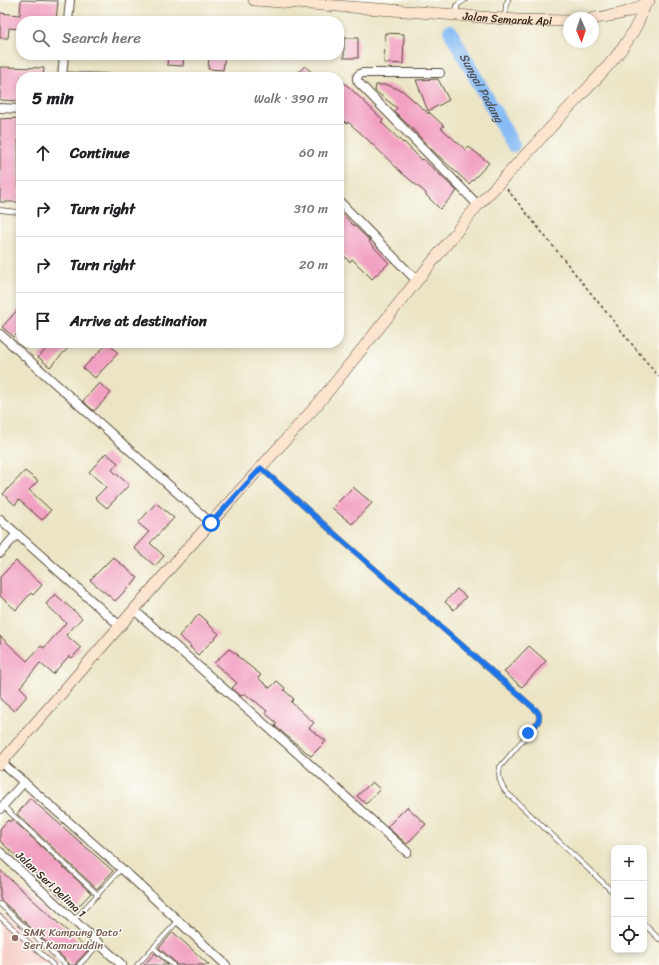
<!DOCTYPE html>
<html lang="en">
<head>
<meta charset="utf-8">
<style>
  body { margin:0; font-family:Sriracha,sans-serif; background:#f6f6f6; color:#202124 }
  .controls { position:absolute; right:12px; bottom:12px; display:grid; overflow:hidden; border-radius:8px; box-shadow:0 2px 6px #0003 }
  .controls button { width:36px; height:36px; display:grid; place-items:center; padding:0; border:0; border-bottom:1px solid #e0e0e0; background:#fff; color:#202124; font:20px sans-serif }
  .compass { position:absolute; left:563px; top:12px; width:36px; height:36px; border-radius:50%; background:#fff; box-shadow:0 2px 6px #0003; rotate:177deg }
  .stop { position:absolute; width:12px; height:12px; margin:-9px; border:3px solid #1a73e8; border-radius:50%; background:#fff }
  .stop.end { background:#1a73e8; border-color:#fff; box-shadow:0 1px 4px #0008 }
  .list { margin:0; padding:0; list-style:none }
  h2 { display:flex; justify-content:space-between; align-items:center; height:52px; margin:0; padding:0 16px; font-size:17px }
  h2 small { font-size:13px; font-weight:400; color:#757577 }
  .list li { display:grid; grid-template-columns:26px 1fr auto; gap:12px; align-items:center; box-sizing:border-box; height:56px; padding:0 16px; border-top:1px solid #e0e0e0 }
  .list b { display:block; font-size:15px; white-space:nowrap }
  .list em { font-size:13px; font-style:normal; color:#757577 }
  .icon { flex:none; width:22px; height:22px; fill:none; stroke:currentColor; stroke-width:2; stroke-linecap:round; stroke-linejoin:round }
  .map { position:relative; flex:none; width:659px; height:965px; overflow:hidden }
  .search { position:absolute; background:#fff; box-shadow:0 2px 6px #0003; left:16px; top:16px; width:328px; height:44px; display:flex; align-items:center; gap:10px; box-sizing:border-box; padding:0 14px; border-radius:16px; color:#757577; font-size:15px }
  .panel { position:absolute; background:#fff; box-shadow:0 2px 6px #0003; left:16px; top:72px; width:328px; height:276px; border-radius:16px }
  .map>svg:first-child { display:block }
  .built { fill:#f7d0c9 }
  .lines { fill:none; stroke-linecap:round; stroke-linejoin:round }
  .river { stroke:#87bbf5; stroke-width:14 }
  .building { fill:#f2a1c2 }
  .lane-casing { stroke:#554637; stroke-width:5.5 }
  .street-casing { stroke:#554637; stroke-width:10 }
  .secondary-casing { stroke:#554637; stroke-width:12 }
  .path { stroke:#554637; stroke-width:1.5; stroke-dasharray:3 3; stroke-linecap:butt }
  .lane { stroke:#fff; stroke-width:4 }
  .street { stroke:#fff; stroke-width:8 }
  .secondary { stroke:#fce5cf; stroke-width:11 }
  .route { stroke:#1a73e8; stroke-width:5 }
  .education-dot { fill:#8d6e63; stroke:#fdfcf7; stroke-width:1.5 }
  .labels { text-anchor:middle; stroke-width:3; stroke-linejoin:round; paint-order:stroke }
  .street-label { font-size:11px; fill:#3b2a1e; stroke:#fdfcf7 }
  .education-label { font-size:11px; fill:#785e54; stroke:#fdfcf7; text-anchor:start }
  .water-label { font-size:12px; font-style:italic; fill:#52565e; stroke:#fdfcf7 }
</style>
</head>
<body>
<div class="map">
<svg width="659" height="965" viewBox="0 0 659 965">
  <rect width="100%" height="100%" fill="#fdfcf7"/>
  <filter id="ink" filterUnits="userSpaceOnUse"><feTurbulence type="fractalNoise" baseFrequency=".025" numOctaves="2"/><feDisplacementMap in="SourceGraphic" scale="8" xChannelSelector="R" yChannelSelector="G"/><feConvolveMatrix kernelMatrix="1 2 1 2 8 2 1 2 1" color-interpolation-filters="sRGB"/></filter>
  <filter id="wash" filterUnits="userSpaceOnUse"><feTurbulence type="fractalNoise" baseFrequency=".012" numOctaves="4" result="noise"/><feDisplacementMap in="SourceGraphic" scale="16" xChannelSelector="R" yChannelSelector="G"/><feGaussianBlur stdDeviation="0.9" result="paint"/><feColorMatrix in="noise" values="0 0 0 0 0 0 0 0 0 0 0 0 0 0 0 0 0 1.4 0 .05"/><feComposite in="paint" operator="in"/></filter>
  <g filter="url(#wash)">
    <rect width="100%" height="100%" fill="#ebe5c5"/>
    <polygon class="built" points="0,910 60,965 0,965"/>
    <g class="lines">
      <path class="river" id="s1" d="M 450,31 L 513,145"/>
    </g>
    <g id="blocks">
      <g class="building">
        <polygon points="21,0 58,1 56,21 21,21 21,29 9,28 8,38 0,38 0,13 20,15"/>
        <polygon points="385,33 404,34 403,64 384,63"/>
        <rect x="344" y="38" width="14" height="20"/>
        <polygon points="168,55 184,55 183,66 167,65"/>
        <polygon points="209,55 225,55 223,70 208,69"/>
        <polygon points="305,66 317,77 293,77"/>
        <polygon points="0,67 44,68 43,77 21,77 21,101 0,100"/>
        <polygon points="339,79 349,87 383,120 381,122 403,143 404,142 422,160 423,159 457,191 440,209 425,194 426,193 403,174 365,137 348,122 347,124 339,116"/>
        <polygon points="438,79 449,100 428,111 416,80"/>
        <polygon points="376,85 388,85 403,91 429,114 429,112 444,126 441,128 466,150 469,147 489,163 469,184 430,148 409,125 408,125 394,111 397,108 375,91"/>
        <polygon points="18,118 19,202 0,202 0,119"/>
        <polygon points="339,210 353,225 354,225 370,241 369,242 389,263 372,279 352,259 350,262 339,251"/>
        <polygon points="21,306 21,330 14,337 2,327"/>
        <polygon points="53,343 73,343 50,367 38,357"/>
        <polygon points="108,343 118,353 95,378 83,368"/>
        <polygon points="99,383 111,393 94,411 83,401"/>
        <polygon points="106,453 118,463 112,470 129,485 107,508 95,498 106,487 89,472"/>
        <polygon points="25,471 38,481 29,490 51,510 42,520 19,500 15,505 3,494"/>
        <polygon points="353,487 372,503 352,524 332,508"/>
        <polygon points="156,503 174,518 150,543 164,556 155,566 134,548 149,532 138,523"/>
        <polygon points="113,557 138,578 115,601 90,580"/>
        <polygon points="16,561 42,585 33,595 31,593 16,610 0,596 0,577"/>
        <polygon points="457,589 466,597 454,610 445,602"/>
        <polygon points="55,594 82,618 66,635 81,648 72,658 69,656 53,674 40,663 20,687 28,695 14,711 0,699 0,636 27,661 41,646 44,648 66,623 46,604"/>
        <polygon points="199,614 208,622 207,623 219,634 198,655 190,647 191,646 179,636"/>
        <polygon points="529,646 546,661 522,687 504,672"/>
        <polygon points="229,649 238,655 237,656 261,675 258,678 270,688 277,681 285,688 284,690 294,699 291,702 314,723 309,728 326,741 311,756 275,726 277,723 265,713 267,711 255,701 254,701 244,693 241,696 232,688 237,683 214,663"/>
        <polygon points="372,782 380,789 366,804 357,796"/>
        <polygon points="30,798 113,871 97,889 17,814"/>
        <polygon points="407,807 426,824 407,844 387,827"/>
        <polygon points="12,819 91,893 75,910 0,841 0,829 8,820 10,822"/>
        <polygon points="0,870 88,950 76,963 76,965 70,965 68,962 0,899"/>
        <polygon points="173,932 209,965 176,965 175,962 159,948"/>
        <polygon points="155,953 168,965 144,965"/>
      </g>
    </g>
  </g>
  <g filter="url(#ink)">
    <use href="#blocks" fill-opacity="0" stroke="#554637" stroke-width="1"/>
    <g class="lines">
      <defs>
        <g id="lane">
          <polyline points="457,14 457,5 465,0"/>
          <polyline points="505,17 506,5 508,0"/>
          <polyline points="63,74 115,76 118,77"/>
          <polyline points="0,210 18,212 21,211"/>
          <path d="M 261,468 L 337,536 L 536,710 C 540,714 540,717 538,722 L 500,767 C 498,777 500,783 505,791 L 614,893"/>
          <polyline points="3,806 98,895"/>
          <polyline points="0,904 66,965"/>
          <polyline points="0,917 46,958 53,965"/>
          <polyline points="74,920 121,869"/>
          <polyline points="644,924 659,939"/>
          <polyline points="154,948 173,965"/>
          <polyline points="79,965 99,944"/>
          <polyline points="137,965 178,921"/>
        </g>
        <g id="street">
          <polyline points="68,21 70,0"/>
          <path d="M 440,73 L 362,73 C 356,75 356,79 359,83 L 478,205"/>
          <polyline points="62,77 64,55"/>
          <polyline points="0,108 21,109"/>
          <polyline points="339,201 417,281"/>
          <polyline points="0,334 211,523"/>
          <polyline points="0,519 120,626"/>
          <polyline points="0,553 17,534"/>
          <polyline points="134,610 286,743 407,852"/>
          <polyline points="1,762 131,877 226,965"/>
          <polyline points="0,809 24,782"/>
          <polyline points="0,852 122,965"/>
        </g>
        <g id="secondary">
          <path id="s2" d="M 254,0 L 419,12 L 517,20 L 569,21"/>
          <path d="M 593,18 C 613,16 633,13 649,1"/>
          <path d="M 0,764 L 179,558 L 317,405 L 478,205 C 507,175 536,144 564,113 C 592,83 634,45 645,4"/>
        </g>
      </defs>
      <use href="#lane" class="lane-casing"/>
      <use href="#street" class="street-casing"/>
      <use href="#secondary" class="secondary-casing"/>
      <polyline class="path" points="507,189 644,359 659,377"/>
      <use href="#lane" class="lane"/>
      <use href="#street" class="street"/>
      <use href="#secondary" class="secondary"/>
    </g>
  </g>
  <g class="lines" filter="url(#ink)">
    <path class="route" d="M 211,523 L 261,468 L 337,536 L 536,710 C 544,719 535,726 528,733"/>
  </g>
  <circle class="education-dot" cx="15" cy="938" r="4"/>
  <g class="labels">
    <g class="street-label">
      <text dy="4" stroke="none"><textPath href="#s2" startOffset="254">Jalan Semarak Api</textPath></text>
      <text transform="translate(51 884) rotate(43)" y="4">Jalan Seri Delima 1</text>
    </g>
    <g class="education-label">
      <text x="23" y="936">SMK Kampung Dato'<tspan x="23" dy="13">Seri Kamaruddin</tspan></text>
    </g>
    <g class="water-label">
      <text dy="4" stroke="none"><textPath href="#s1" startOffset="65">Sungai Padang</textPath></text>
    </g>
  </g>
</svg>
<div class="controls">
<button>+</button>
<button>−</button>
<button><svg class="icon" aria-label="locate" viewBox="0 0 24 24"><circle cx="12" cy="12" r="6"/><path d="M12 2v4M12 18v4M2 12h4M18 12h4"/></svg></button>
</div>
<svg class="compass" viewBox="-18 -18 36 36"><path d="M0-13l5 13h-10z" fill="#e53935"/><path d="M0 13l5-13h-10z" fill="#757577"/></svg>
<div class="stop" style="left:211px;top:523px"></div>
<div class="stop end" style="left:528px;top:733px"></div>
<div class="search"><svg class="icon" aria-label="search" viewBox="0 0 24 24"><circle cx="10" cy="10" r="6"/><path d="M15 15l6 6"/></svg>Search here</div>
<section class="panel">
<h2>5 min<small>Walk · 390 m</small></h2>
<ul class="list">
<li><svg class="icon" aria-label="ahead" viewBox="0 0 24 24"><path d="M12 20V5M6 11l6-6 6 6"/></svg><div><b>Continue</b></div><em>60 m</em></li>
<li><svg class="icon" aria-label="right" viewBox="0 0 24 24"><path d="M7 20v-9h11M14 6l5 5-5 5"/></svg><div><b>Turn right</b></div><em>310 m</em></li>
<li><svg class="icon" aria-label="right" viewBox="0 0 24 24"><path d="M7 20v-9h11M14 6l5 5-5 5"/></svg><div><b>Turn right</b></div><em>20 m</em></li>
<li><svg class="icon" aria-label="arrive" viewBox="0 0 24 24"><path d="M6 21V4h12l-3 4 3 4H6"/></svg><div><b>Arrive at destination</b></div></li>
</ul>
</section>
</div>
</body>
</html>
